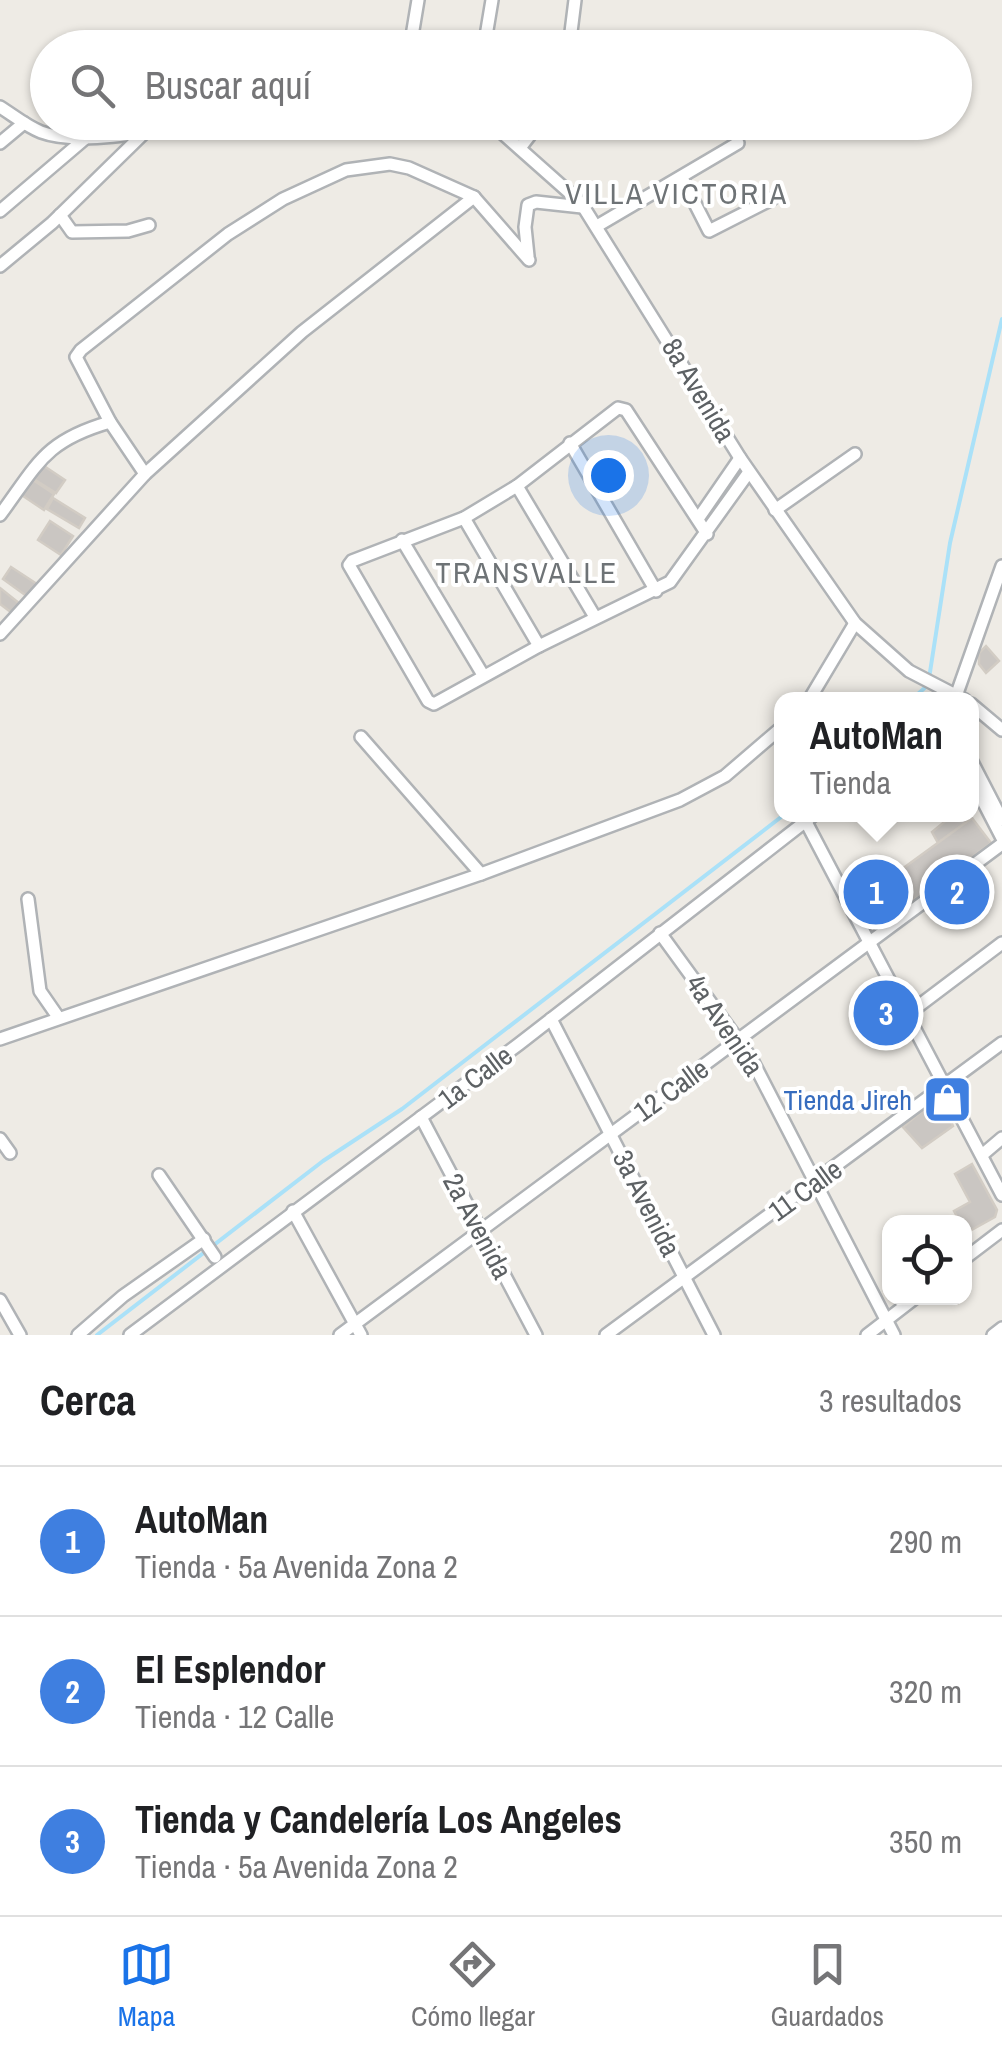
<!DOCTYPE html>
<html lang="es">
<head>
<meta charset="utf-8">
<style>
  body { margin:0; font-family:"Archivo Narrow",sans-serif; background:#f6f6f6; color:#202124 }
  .controls { position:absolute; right:30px; bottom:30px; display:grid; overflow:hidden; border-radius:20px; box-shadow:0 2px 8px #0004 }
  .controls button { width:90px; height:90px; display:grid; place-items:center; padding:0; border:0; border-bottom:2px solid #e0e0e0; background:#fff; color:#202124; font:50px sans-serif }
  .you { position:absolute; left:608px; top:475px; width:35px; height:35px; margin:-25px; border:8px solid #fff; border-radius:50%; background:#1a73e8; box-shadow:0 0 0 15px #1a73e833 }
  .badge { display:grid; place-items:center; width:65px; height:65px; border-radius:50%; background:#1a73e8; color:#fff; font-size:32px; font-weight:700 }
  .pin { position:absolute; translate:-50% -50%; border:5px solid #fff; box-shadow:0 2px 10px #0006 }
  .popup { position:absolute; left:774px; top:692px; width:205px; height:130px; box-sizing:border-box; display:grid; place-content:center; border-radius:20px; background:#fff; filter:drop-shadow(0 2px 8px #0005); font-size:32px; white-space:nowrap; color:#757577 }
  .popup b { font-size:38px; color:#202124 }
  .popup::after { content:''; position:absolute; left:50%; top:100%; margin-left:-20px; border:20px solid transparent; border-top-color:#fff }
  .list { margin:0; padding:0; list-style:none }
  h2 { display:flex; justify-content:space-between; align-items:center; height:130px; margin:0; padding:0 40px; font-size:42px }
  h2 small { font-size:32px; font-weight:400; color:#757577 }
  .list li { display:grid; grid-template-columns:65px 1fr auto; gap:30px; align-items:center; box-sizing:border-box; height:150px; padding:0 40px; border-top:2px solid #e0e0e0 }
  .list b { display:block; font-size:38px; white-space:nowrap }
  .list p { margin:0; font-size:32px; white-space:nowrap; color:#757577 }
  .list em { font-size:32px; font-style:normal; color:#757577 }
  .icon { flex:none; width:55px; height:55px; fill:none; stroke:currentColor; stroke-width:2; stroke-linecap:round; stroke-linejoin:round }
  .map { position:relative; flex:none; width:1002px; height:1335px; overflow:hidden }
  .search { position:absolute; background:#fff; box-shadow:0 2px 8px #0004; left:30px; right:30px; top:30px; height:110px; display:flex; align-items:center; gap:25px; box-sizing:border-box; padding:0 35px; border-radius:55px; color:#757577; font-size:38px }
  .sheet { height:580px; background:#fff }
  nav { display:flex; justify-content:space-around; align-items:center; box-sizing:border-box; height:140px; border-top:2px solid #e0e0e0; background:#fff; font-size:28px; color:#757577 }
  nav a { display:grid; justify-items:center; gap:5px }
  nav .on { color:#1a73e8 }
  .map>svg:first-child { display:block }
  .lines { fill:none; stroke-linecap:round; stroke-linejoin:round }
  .stream { stroke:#aae1f8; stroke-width:4 }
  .building { fill:#cac6c2; stroke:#d2ccc4; stroke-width:2.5 }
  .minor-casing { stroke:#b0b3b6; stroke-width:16 }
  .minor { stroke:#fff; stroke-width:11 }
  .labels { text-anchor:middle; stroke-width:8; stroke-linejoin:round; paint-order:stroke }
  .street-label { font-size:28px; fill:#5d6164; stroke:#fff }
  .shop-label { font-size:28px; fill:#366cbe; stroke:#fff; text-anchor:end }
  .neighbourhood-label { font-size:30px; letter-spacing:2.5px; fill:#6e7376; stroke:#fff }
</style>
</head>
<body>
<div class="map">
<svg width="1002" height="1335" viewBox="0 0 1002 1335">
  <rect width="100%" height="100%" fill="#eeebe5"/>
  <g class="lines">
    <g class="stream">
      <polyline points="911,700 928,685 950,543 1002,319"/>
      <polyline points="97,1335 323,1161 402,1109 785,814"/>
    </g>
  </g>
  <g class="building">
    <polygon points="41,464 65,480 56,493 32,478"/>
    <polygon points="30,478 54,494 44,510 20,494"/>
    <polygon points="53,498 85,518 79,528 47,509"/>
    <polygon points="50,521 73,536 61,555 38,540"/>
    <polygon points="11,567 37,584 28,597 3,579"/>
    <polygon points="0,588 20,604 12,613 0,604"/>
    <polygon points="986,646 999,661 986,673 979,664 979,653"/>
    <polygon points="954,814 970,814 972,818 938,843 932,832"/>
    <polygon points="972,818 991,843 910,903 891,877"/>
    <polygon points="882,871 901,904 886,913 877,898 866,905 856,887"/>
    <polygon points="894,998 903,1011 879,1028 870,1015"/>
    <polygon points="936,1099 943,1101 953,1126 922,1148 903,1127"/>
    <polygon points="972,1164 997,1210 995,1217 966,1233 964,1222 960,1222 954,1211 970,1202 955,1174"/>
  </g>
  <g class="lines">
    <defs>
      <g id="minor">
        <polyline points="410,48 418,0"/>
        <polyline points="484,48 492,0"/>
        <polyline points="569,48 575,0"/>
        <path d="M 0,107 C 13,115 26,126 41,132 C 81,147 157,130 198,122"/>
        <polyline points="485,122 501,132 581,203 740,458 855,623 909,671 965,700"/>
        <polyline points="0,143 24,123"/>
        <polyline points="520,148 540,122"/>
        <polyline points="682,178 709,231 772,199"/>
        <polyline points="0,211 88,136"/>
        <polyline points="60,215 72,232 128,231 149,225"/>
        <polyline points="597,226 738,143"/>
        <polyline points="528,256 525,227 528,205 536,202 582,207"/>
        <polyline points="0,266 52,223 144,133"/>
        <polyline points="570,443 656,591"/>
        <polyline points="145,474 110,422 76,357 81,350 228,234 283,199 346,170 390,164 409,168 474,197 529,260"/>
        <polyline points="517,486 595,617"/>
        <polyline points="775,510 855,454"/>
        <path d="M 0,515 C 38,464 44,441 110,422"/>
        <polyline points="464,518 539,646"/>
        <polyline points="698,519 740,458"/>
        <polyline points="707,534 626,410 618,408 517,486 464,518 352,561 349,565 428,701 434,704 539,646 670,582 749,472"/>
        <polyline points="402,540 483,675"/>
        <polyline points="0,634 145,474 302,332 474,197"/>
        <polyline points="955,699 1002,566"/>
        <polyline points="809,700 855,623"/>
        <polyline points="971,704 1002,730"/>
        <polyline points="361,737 481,874"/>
        <polyline points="971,760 1002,820"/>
        <polyline points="971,778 1002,838"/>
        <polyline points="806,822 1002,1195"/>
        <polyline points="28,899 40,991 58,1017"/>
        <polyline points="660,933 751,1058 894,1335"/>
        <polyline points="908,1014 1002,943"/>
        <polyline points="551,1019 714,1335"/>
        <polyline points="0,1039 481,874 680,800 725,776 781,728"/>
        <polyline points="421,1117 536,1335"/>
        <polyline points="0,1139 10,1153"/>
        <polyline points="982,1155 1002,1138"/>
        <polyline points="159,1175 215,1257"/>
        <polyline points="293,1211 361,1335"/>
        <polyline points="964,1259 1002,1230"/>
        <polyline points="0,1300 20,1335"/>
        <polyline points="78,1335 123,1296 204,1239"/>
        <polyline points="130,1335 519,1044 815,814"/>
        <polyline points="340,1335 1002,844"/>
        <polyline points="606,1335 1002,1043"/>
        <polyline points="867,1335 915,1298"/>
        <polyline points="993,1335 1002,1328"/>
      </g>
    </defs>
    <use href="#minor" class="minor-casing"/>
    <use href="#minor" class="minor"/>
  </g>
  <defs>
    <symbol id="shop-square" viewBox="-11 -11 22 22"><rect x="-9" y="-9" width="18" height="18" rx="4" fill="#3f7fe0" stroke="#fff"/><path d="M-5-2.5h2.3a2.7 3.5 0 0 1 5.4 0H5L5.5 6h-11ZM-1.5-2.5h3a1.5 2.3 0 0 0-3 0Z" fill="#fff"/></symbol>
  </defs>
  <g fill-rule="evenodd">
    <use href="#shop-square" x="920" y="1072" width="55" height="55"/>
  </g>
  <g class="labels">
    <g class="street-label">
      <text transform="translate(699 390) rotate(59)" y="10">8a Avenida</text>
      <text transform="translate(725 1025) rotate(56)" y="10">4a Avenida</text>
      <text transform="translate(475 1077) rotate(-37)" y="10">1a Calle</text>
      <text transform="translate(671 1090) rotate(-36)" y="10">12 Calle</text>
      <text transform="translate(805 1190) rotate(-36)" y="10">11 Calle</text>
      <text transform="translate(647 1203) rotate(63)" y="10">3a Avenida</text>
      <text transform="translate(478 1226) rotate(62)" y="10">2a Avenida</text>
    </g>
    <g class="shop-label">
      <text x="912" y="1110">Tienda Jireh</text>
    </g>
    <g class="neighbourhood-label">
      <text x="677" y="204">VILLA VICTORIA</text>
      <text x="527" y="583">TRANSVALLE</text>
    </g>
  </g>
</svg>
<div class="controls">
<button><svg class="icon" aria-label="locate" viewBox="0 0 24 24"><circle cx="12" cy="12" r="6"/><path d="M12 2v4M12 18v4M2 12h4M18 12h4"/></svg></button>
</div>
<div class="you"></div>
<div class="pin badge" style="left:876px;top:892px;background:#3f7fe0">1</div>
<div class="popup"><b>AutoMan</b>Tienda</div>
<div class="pin badge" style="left:957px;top:892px;background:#3f7fe0">2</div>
<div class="pin badge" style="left:886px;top:1013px;background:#3f7fe0">3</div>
<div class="search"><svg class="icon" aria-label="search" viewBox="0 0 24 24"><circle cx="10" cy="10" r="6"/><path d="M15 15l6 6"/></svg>Buscar aquí</div>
</div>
<section class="sheet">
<h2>Cerca<small>3 resultados</small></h2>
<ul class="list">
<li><span class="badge" style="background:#3f7fe0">1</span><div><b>AutoMan</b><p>Tienda · 5a Avenida Zona 2</p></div><em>290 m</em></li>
<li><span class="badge" style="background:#3f7fe0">2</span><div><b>El Esplendor</b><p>Tienda · 12 Calle</p></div><em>320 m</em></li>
<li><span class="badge" style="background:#3f7fe0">3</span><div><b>Tienda y Candelería Los Angeles</b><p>Tienda · 5a Avenida Zona 2</p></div><em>350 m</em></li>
</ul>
</section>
<nav>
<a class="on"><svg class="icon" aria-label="map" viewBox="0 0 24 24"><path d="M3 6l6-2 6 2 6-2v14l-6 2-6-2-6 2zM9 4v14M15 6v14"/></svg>Mapa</a>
<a><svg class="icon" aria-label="directions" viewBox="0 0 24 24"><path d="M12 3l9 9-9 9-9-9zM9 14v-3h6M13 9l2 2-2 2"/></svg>Cómo llegar</a>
<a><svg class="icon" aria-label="saved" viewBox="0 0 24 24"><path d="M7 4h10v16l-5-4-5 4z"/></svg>Guardados</a>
</nav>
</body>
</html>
